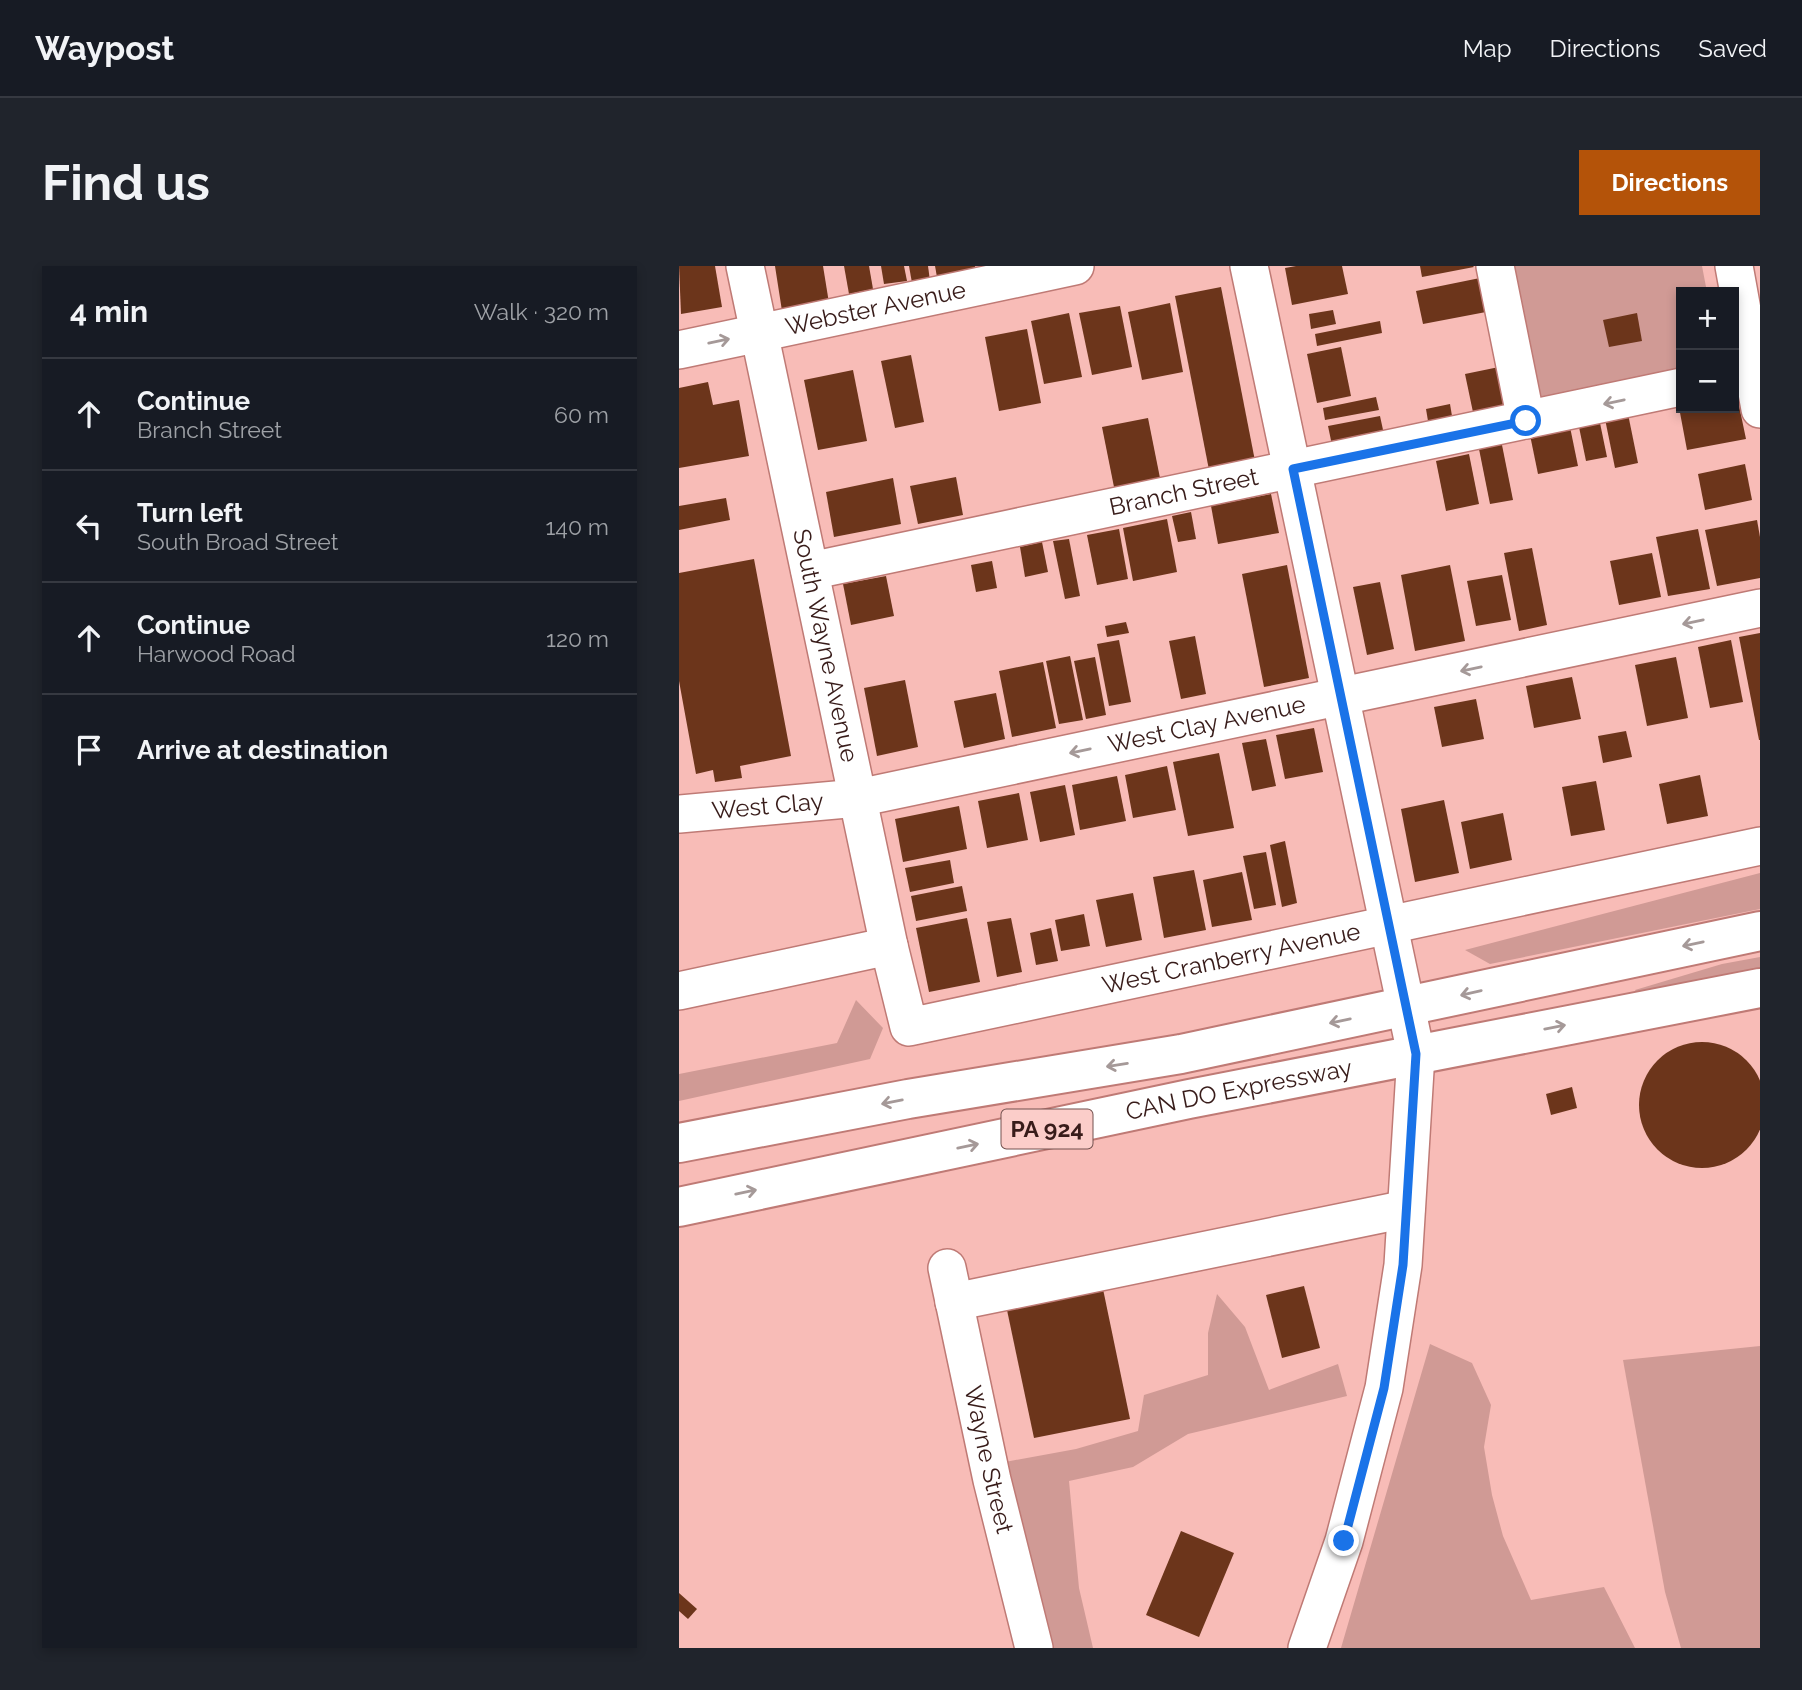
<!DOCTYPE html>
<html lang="en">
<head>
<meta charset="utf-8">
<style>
  body { margin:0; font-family:Raleway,sans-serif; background:#20242c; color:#f1f3f6 }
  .controls { position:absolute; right:21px; top:21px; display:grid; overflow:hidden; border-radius:0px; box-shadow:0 4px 10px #0003 }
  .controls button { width:63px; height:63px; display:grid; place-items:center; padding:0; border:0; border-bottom:2px solid #363941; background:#171b24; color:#f1f3f6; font:35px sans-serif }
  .stop { position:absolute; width:21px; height:21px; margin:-16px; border:5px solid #1a73e8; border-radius:50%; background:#fff }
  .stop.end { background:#1a73e8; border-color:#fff; box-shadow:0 2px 7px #0008 }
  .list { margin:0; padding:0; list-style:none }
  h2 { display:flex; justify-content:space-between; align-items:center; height:91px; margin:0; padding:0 28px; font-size:30px }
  h2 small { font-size:23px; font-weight:400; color:#9ea1a6 }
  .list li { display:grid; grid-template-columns:46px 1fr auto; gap:21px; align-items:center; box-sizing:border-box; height:112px; padding:0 28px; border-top:2px solid #363941 }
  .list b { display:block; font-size:26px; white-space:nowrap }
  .list p { margin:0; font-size:23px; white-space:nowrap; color:#9ea1a6 }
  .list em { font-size:23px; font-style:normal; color:#9ea1a6 }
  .icon { flex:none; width:38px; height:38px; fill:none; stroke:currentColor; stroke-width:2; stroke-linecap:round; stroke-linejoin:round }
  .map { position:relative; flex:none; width:1081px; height:1382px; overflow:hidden; border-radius:0px }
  header { display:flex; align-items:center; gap:42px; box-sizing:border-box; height:98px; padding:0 35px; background:#171b24; border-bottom:2px solid #363941 }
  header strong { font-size:33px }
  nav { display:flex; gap:38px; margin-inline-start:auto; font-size:24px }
  .intro { display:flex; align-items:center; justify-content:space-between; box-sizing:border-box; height:168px; padding:0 42px }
  h1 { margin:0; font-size:49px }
  .button { padding:18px 32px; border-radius:0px; background:#b45309; color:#fff; font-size:24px; font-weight:700 }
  main { display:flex; gap:42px; padding:0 42px }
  aside { flex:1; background:#171b24; border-radius:0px; box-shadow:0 4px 10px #0003 }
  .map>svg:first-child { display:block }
  .green { fill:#d09a95 }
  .building { fill:#6c351b }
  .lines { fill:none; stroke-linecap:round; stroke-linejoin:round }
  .minor-casing { stroke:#bf7a75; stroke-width:40 }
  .major-casing { stroke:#bf7a75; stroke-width:42 }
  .minor { stroke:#fff; stroke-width:37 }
  .major { stroke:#fff; stroke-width:38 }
  .oneway { stroke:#a59998 }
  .route { stroke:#1a73e8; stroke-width:9 }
  .labels { text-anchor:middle; stroke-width:7; stroke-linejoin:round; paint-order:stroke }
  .shield { fill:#fbcdc9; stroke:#72514e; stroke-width:2 }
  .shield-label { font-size:23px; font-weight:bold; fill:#381c1a }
  .street-label { font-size:24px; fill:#381c1a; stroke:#fbcdc9 }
</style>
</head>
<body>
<header>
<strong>Waypost</strong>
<nav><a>Map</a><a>Directions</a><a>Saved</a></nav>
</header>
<div class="intro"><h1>Find us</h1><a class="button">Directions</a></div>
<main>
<aside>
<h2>4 min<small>Walk · 320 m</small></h2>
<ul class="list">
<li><svg class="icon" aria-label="ahead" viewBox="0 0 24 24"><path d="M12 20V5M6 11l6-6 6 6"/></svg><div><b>Continue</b><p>Branch Street</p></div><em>60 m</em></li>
<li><svg class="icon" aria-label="left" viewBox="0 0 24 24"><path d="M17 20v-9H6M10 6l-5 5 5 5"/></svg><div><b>Turn left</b><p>South Broad Street</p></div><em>140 m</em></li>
<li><svg class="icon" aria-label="ahead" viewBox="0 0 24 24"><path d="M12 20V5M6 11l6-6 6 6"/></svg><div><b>Continue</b><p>Harwood Road</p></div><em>120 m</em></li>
<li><svg class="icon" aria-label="arrive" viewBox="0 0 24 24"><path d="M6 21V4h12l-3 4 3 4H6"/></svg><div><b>Arrive at destination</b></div></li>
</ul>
</aside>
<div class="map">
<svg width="1081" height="1382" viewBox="0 0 1081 1382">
  <rect width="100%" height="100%" fill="#f8bcb7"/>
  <g class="green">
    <polygon points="826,0 1023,0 1028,26 1002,26 1002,111 854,141"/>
    <polygon points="1081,607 1081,643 811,698 786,684"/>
    <polygon points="1081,691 1081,705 959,730 956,724 1043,698"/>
    <polygon points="177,734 204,762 191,793 0,835 0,808 158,777"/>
    <polygon points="538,1028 566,1061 590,1124 659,1098 668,1130 509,1168 454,1201 390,1215 400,1322 414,1382 373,1382 326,1196 397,1183 459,1165 465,1129 529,1109 529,1067"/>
    <polygon points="751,1078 793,1097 812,1139 805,1181 813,1229 824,1270 852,1334 925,1321 956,1382 662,1382"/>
    <polygon points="1081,1080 1081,1382 1002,1382 986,1326 944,1094"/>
  </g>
  <g class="building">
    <polygon points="0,0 36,0 43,41 2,48"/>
    <polygon points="96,0 144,0 150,37 103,45"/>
    <polygon points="165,0 190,0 194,23 170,28"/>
    <polygon points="202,0 225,0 228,15 205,18"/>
    <polygon points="230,0 249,0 251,15 233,17"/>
    <polygon points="256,0 296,0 297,5 258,11"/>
    <polygon points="617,0 663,0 669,28 613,39 606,2"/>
    <polygon points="741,0 794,0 795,1 743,11"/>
    <polygon points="801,12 807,46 744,58 737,25"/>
    <polygon points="542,21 577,200 531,209 496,30"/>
    <polygon points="491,37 504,106 463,114 449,46"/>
    <polygon points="441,40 453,101 413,109 400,47"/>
    <polygon points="654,44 657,58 632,63 630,48"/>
    <polygon points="390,47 403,111 365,118 352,55"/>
    <polygon points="958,47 963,75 930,81 924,54"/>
    <polygon points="701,55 703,67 638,80 636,68"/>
    <polygon points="348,63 362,137 320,145 306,71"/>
    <polygon points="662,81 672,130 638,137 628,88"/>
    <polygon points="232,89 245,156 216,162 202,95"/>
    <polygon points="820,101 828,144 795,151 786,108"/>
    <polygon points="174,104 188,175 139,184 125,114"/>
    <polygon points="29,116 34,139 60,134 70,190 0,202 0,122"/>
    <polygon points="1057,125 1067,173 1008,184 999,136 1002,136 1002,142 1055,142 1055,126"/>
    <polygon points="697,131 700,144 646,154 644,142"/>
    <polygon points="771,138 775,162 751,167 747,143"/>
    <polygon points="949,148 959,197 936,202 926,153"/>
    <polygon points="701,150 706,173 654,184 649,160"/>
    <polygon points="469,152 482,217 436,226 423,161"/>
    <polygon points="921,157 928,191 907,195 900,161"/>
    <polygon points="891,161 899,200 859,208 851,169"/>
    <polygon points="822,174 834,234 811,238 799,178"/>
    <polygon points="790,188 800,238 767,245 757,195"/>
    <polygon points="1066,198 1073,234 1026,244 1019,208"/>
    <polygon points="277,211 284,249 239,258 231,220"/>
    <polygon points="214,212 222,258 155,271 147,226"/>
    <polygon points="592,228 600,267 539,278 532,240"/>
    <polygon points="47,232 51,254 0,264 0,240"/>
    <polygon points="512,246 517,273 499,276 493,250"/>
    <polygon points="488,253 498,306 454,315 444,262"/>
    <polygon points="1078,254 1081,271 1081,312 1038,320 1026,264"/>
    <polygon points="440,263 449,313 418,319 408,269"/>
    <polygon points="1019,263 1031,323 989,330 977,271"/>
    <polygon points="390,273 401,330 386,333 374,275"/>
    <polygon points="363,276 369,306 346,311 341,281"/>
    <polygon points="853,282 868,359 840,365 825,287"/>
    <polygon points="973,287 982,331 940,339 931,295"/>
    <polygon points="75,293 112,490 61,500 63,512 36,516 34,504 17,508 0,415 0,307"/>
    <polygon points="313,295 318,322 297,326 292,299"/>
    <polygon points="608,299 630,412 585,421 563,308"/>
    <polygon points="771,299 786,375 736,385 722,309"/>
    <polygon points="823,309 832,354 797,360 788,315"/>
    <polygon points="207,310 215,350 172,359 164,318"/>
    <polygon points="701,316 715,383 688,389 674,321"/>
    <polygon points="447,356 450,367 428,371 426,360"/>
    <polygon points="1081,367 1081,474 1080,474 1060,371"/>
    <polygon points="516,370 527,428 502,433 490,375"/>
    <polygon points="440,374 452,436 430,440 418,378"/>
    <polygon points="1052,374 1064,436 1031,442 1019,381"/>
    <polygon points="391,390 404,454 380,458 367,395"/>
    <polygon points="416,391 427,449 407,453 395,395"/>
    <polygon points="997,391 1009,452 968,460 956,399"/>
    <polygon points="364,396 377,462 333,471 320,405"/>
    <polygon points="893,411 902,453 855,462 847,420"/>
    <polygon points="226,414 239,481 198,490 185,422"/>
    <polygon points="317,427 326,473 285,482 275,435"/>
    <polygon points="797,433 805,473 763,481 755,441"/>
    <polygon points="635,462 644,506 606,513 597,469"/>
    <polygon points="947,465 953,491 924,497 919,470"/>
    <polygon points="587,473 597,520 573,525 563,477"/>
    <polygon points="540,487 555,562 509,570 494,496"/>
    <polygon points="488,500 497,544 454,552 446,509"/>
    <polygon points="1021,509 1029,550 988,558 980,518"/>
    <polygon points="438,510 447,555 401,564 393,519"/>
    <polygon points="917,515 926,564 892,570 883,521"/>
    <polygon points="386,519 396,569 361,576 351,526"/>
    <polygon points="340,527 349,574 308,582 299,535"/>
    <polygon points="765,534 780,607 736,616 722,543"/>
    <polygon points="280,540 288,583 224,596 216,553"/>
    <polygon points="824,547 833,594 791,603 782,556"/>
    <polygon points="606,575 618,637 603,641 591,579"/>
    <polygon points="587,586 597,639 575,643 564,590"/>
    <polygon points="271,594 275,617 231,626 226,602"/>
    <polygon points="515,604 527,664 485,672 474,611"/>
    <polygon points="563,606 573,654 533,661 524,614"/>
    <polygon points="283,620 288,645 237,655 232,630"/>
    <polygon points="454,627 463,674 427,681 417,634"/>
    <polygon points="405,648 411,680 382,685 376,654"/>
    <polygon points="288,652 301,716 250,726 237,662"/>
    <polygon points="332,652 343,706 318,711 308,656"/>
    <polygon points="372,662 379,695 357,699 351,667"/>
    <circle cx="1023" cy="839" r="63"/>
    <polygon points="893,821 898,842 872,849 867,828"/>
    <polygon points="625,1020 641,1082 603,1092 587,1029"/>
    <polygon points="424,1023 451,1153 355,1172 328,1044"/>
    <polygon points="502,1265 555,1287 520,1371 467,1349"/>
    <polygon points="0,1327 18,1343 9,1353 0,1345"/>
  </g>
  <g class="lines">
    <defs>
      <g id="minor">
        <path id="s1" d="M 66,0 L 210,680 L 230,761 L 1081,580"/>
        <polyline points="570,0 737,788 724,999 705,1122 665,1275 628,1382"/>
        <polyline points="816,0 847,154"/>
        <polyline points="1055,0 1081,143"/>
        <path id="s2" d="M 0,84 L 396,0"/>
        <path id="s3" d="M 131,305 L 1002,121"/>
        <path id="s4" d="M 0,548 L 179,532 L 1081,342"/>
        <polyline points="0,725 210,680"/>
        <path id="s5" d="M 268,1002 L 313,1214 L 355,1382"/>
        <polyline points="275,1036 727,943"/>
      </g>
      <g id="major">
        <polyline points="0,877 229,833 502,788 1081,665"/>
        <path id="s6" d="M 0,941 L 510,833 L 1081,722"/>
      </g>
    </defs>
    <use href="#minor" class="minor-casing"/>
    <use href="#major" class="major-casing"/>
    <use href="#minor" class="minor"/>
    <use href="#major" class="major"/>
  </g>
  <defs><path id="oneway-shaft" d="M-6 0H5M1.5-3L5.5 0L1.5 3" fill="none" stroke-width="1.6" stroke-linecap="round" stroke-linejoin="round" transform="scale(1.75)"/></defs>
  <g class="oneway">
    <use href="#oneway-shaft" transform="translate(40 75) rotate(-12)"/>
    <use href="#oneway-shaft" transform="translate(935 136) rotate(168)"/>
    <use href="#oneway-shaft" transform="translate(1014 356) rotate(168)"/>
    <use href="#oneway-shaft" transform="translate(792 403) rotate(168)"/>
    <use href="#oneway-shaft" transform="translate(401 485) rotate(168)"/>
    <use href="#oneway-shaft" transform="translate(1014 678) rotate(168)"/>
    <use href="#oneway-shaft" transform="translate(792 727) rotate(167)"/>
    <use href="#oneway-shaft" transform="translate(661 755) rotate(168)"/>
    <use href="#oneway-shaft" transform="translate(876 761) rotate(-11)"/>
    <use href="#oneway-shaft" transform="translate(438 799) rotate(171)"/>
    <use href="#oneway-shaft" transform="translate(213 836) rotate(169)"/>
    <use href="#oneway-shaft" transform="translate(289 880) rotate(-12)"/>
    <use href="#oneway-shaft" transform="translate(67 926) rotate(-12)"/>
  </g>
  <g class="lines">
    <polyline class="route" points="665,1275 705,1122 724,999 737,788 614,203 847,155"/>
  </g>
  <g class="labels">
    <rect class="shield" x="322.5" y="843.5" width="91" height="39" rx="5"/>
    <g class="shield-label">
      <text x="368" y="871">PA 924</text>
    </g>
    <g class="street-label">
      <text dy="8" stroke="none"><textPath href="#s2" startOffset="201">Webster Avenue</textPath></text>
      <text dy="8" stroke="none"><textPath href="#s3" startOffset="382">Branch Street</textPath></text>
      <text dy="8" stroke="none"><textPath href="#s1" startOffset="388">South Wayne Avenue</textPath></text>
      <text dy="8" stroke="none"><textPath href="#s4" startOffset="536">West Clay Avenue</textPath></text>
      <text dy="8" stroke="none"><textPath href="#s4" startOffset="89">West Clay</textPath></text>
      <text dy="8" stroke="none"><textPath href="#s1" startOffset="1108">West Cranberry Avenue</textPath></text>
      <text dy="8" stroke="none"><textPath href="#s6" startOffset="572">CAN DO Expressway</textPath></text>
      <text dy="8" stroke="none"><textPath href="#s5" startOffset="196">Wayne Street</textPath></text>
    </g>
  </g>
</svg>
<div class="controls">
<button>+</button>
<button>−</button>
</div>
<div class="stop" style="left:847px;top:155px"></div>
<div class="stop end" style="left:665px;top:1275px"></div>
</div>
</main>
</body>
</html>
